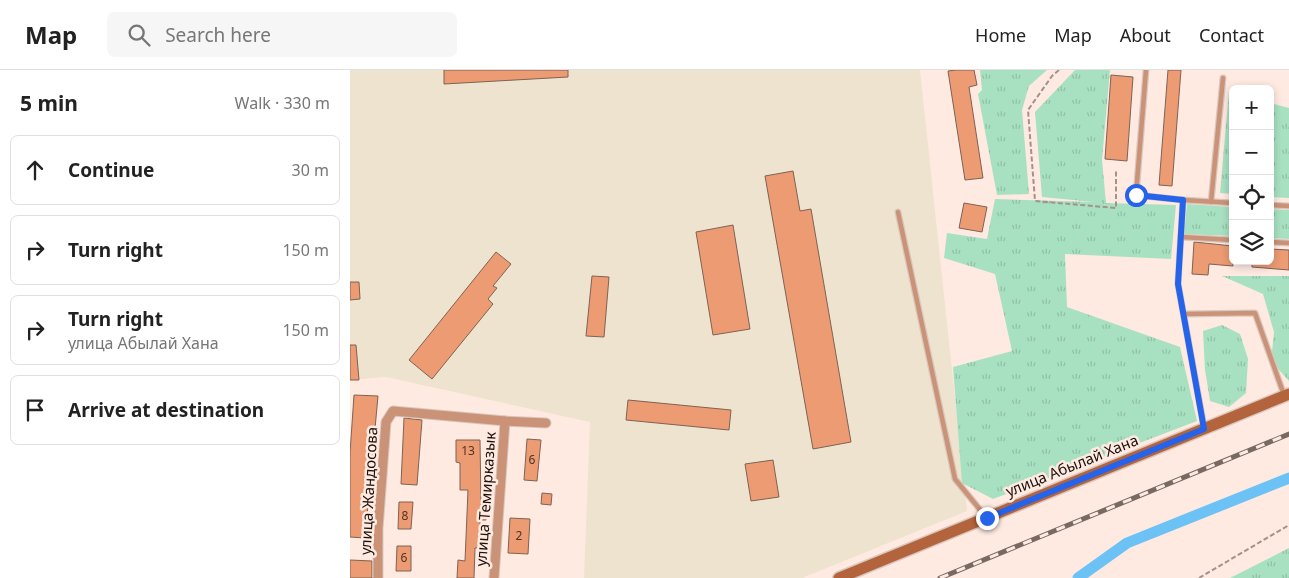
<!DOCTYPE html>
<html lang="en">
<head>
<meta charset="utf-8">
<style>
  body { margin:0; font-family:"Noto Sans",sans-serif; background:#f6f6f6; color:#222 }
  .controls { position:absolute; right:15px; top:15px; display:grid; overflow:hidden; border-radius:8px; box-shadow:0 2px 8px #0003 }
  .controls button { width:45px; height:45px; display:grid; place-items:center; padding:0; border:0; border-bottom:1px solid #e0e0e0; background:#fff; color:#222; font:25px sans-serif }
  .stop { position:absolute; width:15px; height:15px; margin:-11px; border:4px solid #2563eb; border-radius:50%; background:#fff }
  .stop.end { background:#2563eb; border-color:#fff; box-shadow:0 1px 5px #0008 }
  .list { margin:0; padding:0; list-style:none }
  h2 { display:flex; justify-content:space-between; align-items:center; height:65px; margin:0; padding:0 20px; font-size:21px }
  h2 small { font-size:16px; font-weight:400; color:#767676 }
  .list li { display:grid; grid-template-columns:32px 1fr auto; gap:15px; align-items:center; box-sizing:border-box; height:70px; margin:0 10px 10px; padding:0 10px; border:1px solid #e0e0e0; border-radius:8px }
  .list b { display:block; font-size:19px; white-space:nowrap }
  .list p { margin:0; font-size:16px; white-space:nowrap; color:#767676 }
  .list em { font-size:16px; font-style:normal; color:#767676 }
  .icon { flex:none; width:28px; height:28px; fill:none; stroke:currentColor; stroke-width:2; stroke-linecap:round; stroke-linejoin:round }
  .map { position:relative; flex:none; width:939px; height:508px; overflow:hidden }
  header { display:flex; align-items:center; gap:30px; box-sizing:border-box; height:70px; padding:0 25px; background:#fff; border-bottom:1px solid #e0e0e0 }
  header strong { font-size:24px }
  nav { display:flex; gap:28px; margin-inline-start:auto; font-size:18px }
  .search { width:350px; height:45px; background:#f6f6f6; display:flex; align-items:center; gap:12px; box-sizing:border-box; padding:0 18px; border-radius:8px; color:#767676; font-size:19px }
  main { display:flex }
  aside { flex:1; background:#fff }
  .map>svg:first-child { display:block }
  .industrial { fill:#eee3ce }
  .grass { fill:url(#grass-tufts) }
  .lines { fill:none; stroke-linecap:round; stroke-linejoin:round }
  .canal { stroke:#6cc1f5; stroke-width:11 }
  .building { fill:#ec9b73; stroke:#7e6255 }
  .lane-casing { stroke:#dac7bf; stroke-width:7 }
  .street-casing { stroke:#dac7bf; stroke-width:11 }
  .secondary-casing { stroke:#dac7bf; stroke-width:14 }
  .path { stroke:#a2928b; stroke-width:2; stroke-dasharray:5 2.5; stroke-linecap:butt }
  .lane { stroke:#ca9378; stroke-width:4.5 }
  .street { stroke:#ca9378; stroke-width:9 }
  .secondary { stroke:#b3643c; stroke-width:11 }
  .rail-casing { stroke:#786a63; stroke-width:5 }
  .rail { stroke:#feeae1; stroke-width:3; stroke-dasharray:9; stroke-linecap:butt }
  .route { stroke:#2563eb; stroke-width:6 }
  .labels { text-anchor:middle; stroke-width:5; stroke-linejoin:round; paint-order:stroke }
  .number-label { font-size:12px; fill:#4f3325 }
  .street-label { font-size:15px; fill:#1b100b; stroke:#feeae1 }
</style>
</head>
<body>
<header>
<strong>Map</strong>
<div class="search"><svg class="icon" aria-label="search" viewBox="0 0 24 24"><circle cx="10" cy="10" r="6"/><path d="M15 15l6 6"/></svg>Search here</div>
<nav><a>Home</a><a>Map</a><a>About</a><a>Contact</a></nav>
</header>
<main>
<aside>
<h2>5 min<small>Walk · 330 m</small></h2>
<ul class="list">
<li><svg class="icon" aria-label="ahead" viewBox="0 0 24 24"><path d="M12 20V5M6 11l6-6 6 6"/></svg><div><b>Continue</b></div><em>30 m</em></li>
<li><svg class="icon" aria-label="right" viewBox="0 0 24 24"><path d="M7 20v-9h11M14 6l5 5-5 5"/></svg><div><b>Turn right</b></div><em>150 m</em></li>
<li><svg class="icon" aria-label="right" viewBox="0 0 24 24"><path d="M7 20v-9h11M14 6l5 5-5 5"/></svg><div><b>Turn right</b><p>улица Абылай Хана</p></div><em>150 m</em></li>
<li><svg class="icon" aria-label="arrive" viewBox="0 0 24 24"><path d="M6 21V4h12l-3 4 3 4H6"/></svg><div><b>Arrive at destination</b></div></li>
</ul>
</aside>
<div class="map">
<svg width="939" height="508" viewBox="0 0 939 508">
  <defs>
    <pattern id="grass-tufts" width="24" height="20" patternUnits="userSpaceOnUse" patternTransform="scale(1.25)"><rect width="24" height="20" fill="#a8e1c1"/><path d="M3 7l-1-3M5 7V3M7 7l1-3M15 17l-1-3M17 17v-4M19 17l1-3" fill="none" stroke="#90c0a4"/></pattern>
  </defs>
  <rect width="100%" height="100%" fill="#feeae1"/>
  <polygon class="industrial" points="0,0 570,0 617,441 452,508 234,508 240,352 36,307 0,310"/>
  <g class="grass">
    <polygon points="630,0 697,0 679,16 672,40 679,124 647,125 628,24 632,20"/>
    <polygon points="725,0 760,0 752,90 756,133 826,135 821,189 715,184 717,237 830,277 847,351 643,429 612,413 603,297 662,281 645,204 594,188 597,163 637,169 645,129 744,132 692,127 685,42"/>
    <polygon points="879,21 883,22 883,124 870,123"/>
    <polygon points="920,33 939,38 939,128 920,127"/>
    <polygon points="837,134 883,137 883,166 834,164"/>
    <polygon points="920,139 939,140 939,169 920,168"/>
    <polygon points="872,206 939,206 939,311 921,291 924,262 913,224"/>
    <polygon points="872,255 890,264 898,289 896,323 879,337 860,331 855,300 853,261"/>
    <polygon points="939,478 939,508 880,508"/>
  </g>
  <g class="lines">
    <polyline class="canal" points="728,508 777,473 939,408"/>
  </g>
  <g class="building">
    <polygon points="94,0 218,0 218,7 94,14"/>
    <polygon points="606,0 624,0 627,15 619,17 633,108 615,110 598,1"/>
    <polygon points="818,0 831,0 822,116 809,115"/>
    <polygon points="761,5 783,7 777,91 755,89"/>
    <polygon points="443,101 450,141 461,139 501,372 463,379 415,106"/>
    <polygon points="614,133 637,137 632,162 609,158"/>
    <polygon points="383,155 400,259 363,265 346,162"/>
    <polygon points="844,172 883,176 883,196 859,194 858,205 842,204"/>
    <polygon points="920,179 939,180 939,200 902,197 902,191 920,191"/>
    <polygon points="146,182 161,194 143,216 147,218 138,229 143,234 82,309 59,290"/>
    <polygon points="242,206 259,207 254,267 236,266"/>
    <polygon points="0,212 9,212 10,229 0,230"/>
    <polygon points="0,275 6,275 9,310 0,310"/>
    <polygon points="4,325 28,326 15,468 0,467 0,383"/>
    <polygon points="278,330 381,340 379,360 276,350"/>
    <polygon points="54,348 72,350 67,415 51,414"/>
    <polygon points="177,369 191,370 187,411 174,410"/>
    <polygon points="106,370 130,370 131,435 136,435 136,450 130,450 130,478 125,478 124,508 107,508 108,490 115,491 118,420 110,420 110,393 106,392"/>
    <polygon points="423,390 429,427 401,431 395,394"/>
    <polygon points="192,423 202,424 201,435 191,434"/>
    <polygon points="49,432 63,432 61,459 48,459"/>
    <polygon points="160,448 180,449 178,484 158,483"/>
    <polygon points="47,476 61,476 61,501 46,501"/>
    <polygon points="0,490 22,491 22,508 0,508"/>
  </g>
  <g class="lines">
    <defs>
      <g id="lane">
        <polyline points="796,0 786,125 833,130"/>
        <polyline points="861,132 873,8"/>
        <polyline points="920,135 939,136"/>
        <polyline points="548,142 605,409 636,447"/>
        <polyline points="831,167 883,170"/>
        <polyline points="920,172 939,173"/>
        <polyline points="834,244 905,243 934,325"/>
        <polyline points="854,357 828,214 833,130 883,133"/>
      </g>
      <g id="street">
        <polyline points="28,508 28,459 36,352 43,341 155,351 196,353"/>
        <polyline points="144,508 155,351"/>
      </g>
      <polyline id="secondary" points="489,508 939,324"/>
    </defs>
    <use href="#lane" class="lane-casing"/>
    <use href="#street" class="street-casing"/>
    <use href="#secondary" class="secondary-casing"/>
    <g class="path">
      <polyline points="709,0 702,6 678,40 685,131 766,138 766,101"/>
      <polyline points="849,508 939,455"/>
    </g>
    <use href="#lane" class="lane"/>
    <use href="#street" class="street"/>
    <use href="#secondary" class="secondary"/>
    <defs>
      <polyline id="rail" points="590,508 939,364"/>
    </defs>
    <use href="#rail" class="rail-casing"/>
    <use href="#rail" class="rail"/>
  </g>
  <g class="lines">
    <polyline class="route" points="637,448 854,359 828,214 833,130 786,125"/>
  </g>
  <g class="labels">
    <g class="number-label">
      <text x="118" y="385">13</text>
      <text x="182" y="394">6</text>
      <text x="55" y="450">8</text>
      <text x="169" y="470">2</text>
      <text x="54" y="492">6</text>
    </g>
    <g class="street-label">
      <text transform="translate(722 396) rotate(-22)" y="5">улица Абылай Хана</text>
      <text transform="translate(19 421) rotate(-87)" y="5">улица Жандосова</text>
      <text transform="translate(136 429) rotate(-86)" y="5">улица Темирказык</text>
    </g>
  </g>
</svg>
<div class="controls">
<button>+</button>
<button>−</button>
<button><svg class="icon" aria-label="locate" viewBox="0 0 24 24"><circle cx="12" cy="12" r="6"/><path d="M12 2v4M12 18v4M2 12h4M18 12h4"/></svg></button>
<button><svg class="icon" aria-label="layers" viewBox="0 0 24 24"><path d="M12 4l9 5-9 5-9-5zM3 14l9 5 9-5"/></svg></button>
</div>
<div class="stop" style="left:786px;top:125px"></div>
<div class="stop end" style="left:637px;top:448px"></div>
</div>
</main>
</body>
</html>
